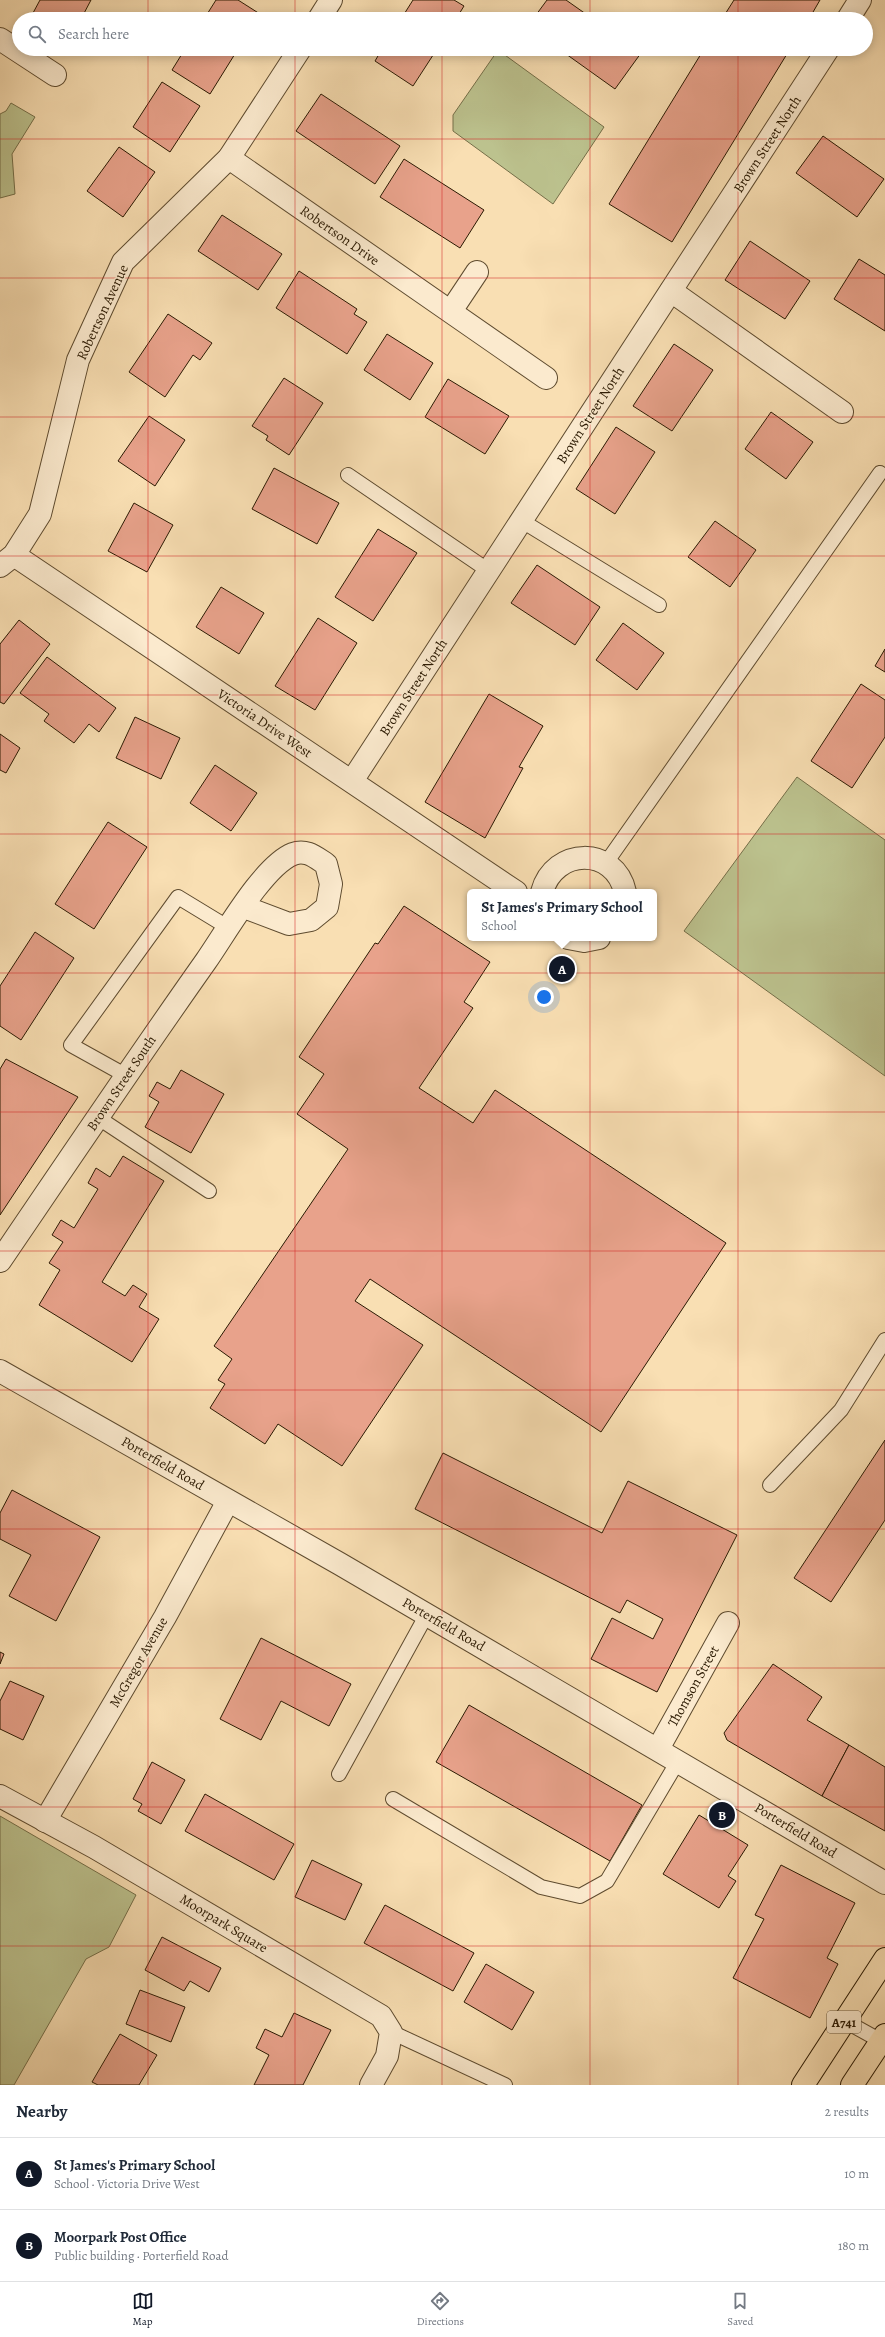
<!DOCTYPE html>
<html lang="en">
<head>
<meta charset="utf-8">
<style>
  body { margin:0; font-family:Alegreya,serif; background:#f2f2f3; color:#1f2937 }
  .you { position:absolute; left:544px; top:997px; width:14px; height:14px; margin:-10px; border:3px solid #fff; border-radius:50%; background:#1a73e8; box-shadow:0 0 0 6px #1a73e833 }
  .badge { display:grid; place-items:center; width:26px; height:26px; border-radius:50%; background:#111827; color:#fff; font-size:13px; font-weight:700 }
  .pin { position:absolute; translate:-50% -50%; border:2px solid #fff; box-shadow:0 1px 4px #0006 }
  .popup { position:absolute; left:467px; top:889px; width:190px; height:52px; box-sizing:border-box; display:grid; place-content:center; border-radius:6px; background:#fff; filter:drop-shadow(0 1px 3px #0005); font-size:13px; white-space:nowrap; color:#747a83 }
  .popup b { font-size:15px; color:#1f2937 }
  .popup::after { content:''; position:absolute; left:50%; top:100%; margin-left:-8px; border:8px solid transparent; border-top-color:#fff }
  .list { margin:0; padding:0; list-style:none }
  h2 { display:flex; justify-content:space-between; align-items:center; height:52px; margin:0; padding:0 16px; font-size:17px }
  h2 small { font-size:13px; font-weight:400; color:#747a83 }
  .list li { display:grid; grid-template-columns:26px 1fr auto; gap:12px; align-items:center; box-sizing:border-box; height:72px; padding:0 16px; border-top:1px solid #e0e1e3 }
  .list b { display:block; font-size:15px; white-space:nowrap }
  .list p { margin:0; font-size:13px; white-space:nowrap; color:#747a83 }
  .list em { font-size:13px; font-style:normal; color:#747a83 }
  .icon { flex:none; width:22px; height:22px; fill:none; stroke:currentColor; stroke-width:2; stroke-linecap:round; stroke-linejoin:round }
  .map { position:relative; flex:none; width:885px; height:2085px; overflow:hidden }
  .search { position:absolute; background:#fff; box-shadow:0 2px 10px #0003; left:12px; right:12px; top:12px; height:44px; display:flex; align-items:center; gap:10px; box-sizing:border-box; padding:0 14px; border-radius:22px; color:#747a83; font-size:15px }
  .sheet { height:196px; background:#fff }
  nav { display:flex; justify-content:space-around; align-items:center; box-sizing:border-box; height:56px; border-top:1px solid #e0e1e3; background:#fff; font-size:11px; color:#747a83 }
  nav a { display:grid; justify-items:center; gap:2px }
  nav .on { color:#111827 }
  .map>svg:first-child { display:block }
  .green { fill:#bcc28e; stroke:#746e48 }
  .building { fill:#e8a28b; stroke:#2b1a03 }
  .lines { fill:none; stroke-linecap:round; stroke-linejoin:round }
  .service-casing { stroke:#5e4b2f; stroke-width:16 }
  .minor-casing { stroke:#5e4b2f; stroke-width:24 }
  .tertiary-casing { stroke:#5e4b2f; stroke-width:24 }
  .primary-casing { stroke:#2b1a03; stroke-width:24 }
  .service { stroke:#fbeace; stroke-width:14 }
  .minor { stroke:#fbeace; stroke-width:22 }
  .tertiary { stroke:#fbeace; stroke-width:22 }
  .primary { stroke:#f9dfb3; stroke-width:22 }
  .grid { fill:none; stroke:#d62828; stroke-width:1; stroke-opacity:0.55 }
  .labels { text-anchor:middle; stroke-width:3; stroke-linejoin:round; paint-order:stroke }
  .shield { fill:#fbeace; stroke:#695840; stroke-width:1 }
  .shield-label { font-size:13px; font-weight:bold; fill:#2b1a03 }
  .street-label { font-size:14px; fill:#2b1a03; stroke:#fbeace }
</style>
</head>
<body>
<div class="map">
<svg width="885" height="2085" viewBox="0 0 885 2085">
  <rect width="100%" height="100%" fill="#f9dfb3"/>
  <filter id="stains"><feTurbulence type="fractalNoise" baseFrequency=".005" numOctaves="4"/><feColorMatrix values="0 0 0 0 .2 0 0 0 0 .09 0 0 0 0 .02 0 0 0 .5 -.17"/></filter>
  <radialGradient id="worn" r=".72"><stop offset=".6" stop-color="#630" stop-opacity="0"/><stop offset="1" stop-color="#630" stop-opacity=".3"/></radialGradient>
  <g class="green">
    <polygon points="498,50 604,127 553,204 453,131 453,115"/>
    <polygon points="11,103 35,117 12,154 15,194 0,198 0,114 6,111"/>
    <polygon points="797,777 885,840 885,1076 684,931"/>
    <polygon points="0,1816 136,1895 109,1947 86,1959 14,2085 0,2085"/>
  </g>
  <g class="building">
    <polygon points="40,0 91,0 81,19 44,19 33,13"/>
    <polygon points="216,0 238,0 260,14 257,19 204,19"/>
    <polygon points="413,0 454,0 464,6 456,19 401,19"/>
    <polygon points="547,0 566,0 593,19 533,19"/>
    <polygon points="734,0 820,0 809,19 722,19"/>
    <polygon points="185,49 238,49 210,94 172,70"/>
    <polygon points="382,49 437,49 413,86 375,61"/>
    <polygon points="559,49 636,49 641,53 615,89"/>
    <polygon points="704,49 790,49 672,242 609,204"/>
    <polygon points="162,82 200,106 170,152 133,127"/>
    <polygon points="321,94 400,146 375,184 296,131"/>
    <polygon points="823,136 884,179 857,217 796,173"/>
    <polygon points="119,147 155,172 123,217 87,191"/>
    <polygon points="404,159 484,210 460,248 380,197"/>
    <polygon points="222,215 282,254 258,290 198,251"/>
    <polygon points="750,241 810,281 785,319 725,280"/>
    <polygon points="859,259 885,275 885,331 834,299"/>
    <polygon points="299,271 357,309 354,314 367,322 347,354 276,308"/>
    <polygon points="168,314 212,343 200,360 193,355 165,397 129,372"/>
    <polygon points="387,334 433,363 410,400 364,370"/>
    <polygon points="674,344 713,370 672,431 633,406"/>
    <polygon points="284,378 323,403 289,455 266,440 268,436 252,426"/>
    <polygon points="448,379 509,416 485,454 425,417"/>
    <polygon points="771,412 813,442 786,479 745,449"/>
    <polygon points="149,416 185,440 155,486 118,461"/>
    <polygon points="616,427 655,452 615,514 576,489"/>
    <polygon points="274,468 339,503 317,544 252,509"/>
    <polygon points="134,503 173,525 147,572 108,551"/>
    <polygon points="715,521 756,550 730,587 688,557"/>
    <polygon points="378,529 417,553 373,621 335,597"/>
    <polygon points="537,565 600,607 575,645 511,603"/>
    <polygon points="221,587 264,613 239,654 196,627"/>
    <polygon points="318,618 357,643 315,710 275,686"/>
    <polygon points="19,620 50,644 4,704 0,702 0,644"/>
    <polygon points="623,623 664,653 637,690 596,660"/>
    <polygon points="885,649 885,672 875,666"/>
    <polygon points="47,657 116,708 99,732 89,724 74,743 44,721 49,714 20,693"/>
    <polygon points="861,684 885,700 885,737 852,788 811,761"/>
    <polygon points="489,694 543,726 519,767 523,768 485,838 425,802"/>
    <polygon points="135,717 180,738 161,779 116,758"/>
    <polygon points="0,734 20,748 6,773 0,770"/>
    <polygon points="215,765 257,793 231,831 190,803"/>
    <polygon points="108,822 147,847 94,929 55,904"/>
    <polygon points="404,906 490,962 464,1002 473,1008 419,1088 473,1123 495,1090 726,1243 601,1432 370,1279 355,1301 423,1345 342,1466 278,1424 265,1444 210,1408 225,1384 218,1380 232,1359 214,1346 348,1149 297,1114 324,1074 299,1057 375,943 378,944"/>
    <polygon points="35,932 74,958 21,1040 0,1026 0,986"/>
    <polygon points="6,1059 78,1097 0,1215 0,1069"/>
    <polygon points="181,1070 224,1094 191,1153 145,1127 159,1102 149,1096 157,1082 170,1089"/>
    <polygon points="123,1156 164,1181 102,1282 125,1296 133,1285 147,1294 139,1307 159,1319 132,1362 39,1305 60,1270 49,1263 63,1242 52,1235 61,1220 74,1228 98,1189 88,1183 96,1168 110,1177"/>
    <polygon points="885,1440 885,1520 831,1602 794,1578"/>
    <polygon points="443,1453 602,1533 628,1481 737,1535 657,1692 591,1659 612,1618 653,1639 663,1619 627,1600 620,1613 415,1509"/>
    <polygon points="12,1490 100,1537 56,1621 9,1596 31,1555 0,1539 0,1513"/>
    <polygon points="261,1638 351,1684 329,1726 281,1701 261,1740 220,1719"/>
    <polygon points="0,1652 4,1654 0,1664"/>
    <polygon points="773,1664 822,1697 807,1720 849,1745 822,1796 727,1740 724,1733"/>
    <polygon points="10,1681 44,1696 23,1740 0,1729 0,1701"/>
    <polygon points="469,1705 642,1805 610,1861 436,1762"/>
    <polygon points="849,1745 885,1767 885,1831 822,1796"/>
    <polygon points="152,1762 185,1780 161,1824 138,1811 142,1804 133,1799"/>
    <polygon points="205,1794 294,1844 274,1880 185,1831"/>
    <polygon points="699,1815 748,1845 728,1876 736,1881 719,1908 663,1874"/>
    <polygon points="312,1860 362,1884 345,1920 295,1897"/>
    <polygon points="781,1865 855,1903 827,1958 838,1964 810,2018 733,1978 764,1919 755,1915"/>
    <polygon points="385,1905 474,1953 453,1991 364,1943"/>
    <polygon points="162,1937 221,1968 209,1992 190,1981 184,1991 145,1970"/>
    <polygon points="486,1964 534,1992 512,2030 464,2002"/>
    <polygon points="140,1990 185,2007 171,2042 126,2024"/>
    <polygon points="294,2013 331,2030 303,2085 254,2085 269,2055 256,2048 265,2029 282,2037"/>
    <polygon points="120,2034 157,2055 139,2085 98,2085 92,2082"/>
  </g>
  <g class="lines">
    <defs>
      <g id="service">
        <polyline points="348,475 489,571"/>
        <polyline points="522,521 659,605"/>
        <polyline points="606,863 880,473"/>
        <polyline points="125,1075 71,1045 178,897 229,928"/>
        <polyline points="97,1117 209,1191"/>
        <polyline points="770,1485 841,1410 885,1340"/>
        <polyline points="339,1774 427,1614"/>
        <polyline points="393,1799 541,1887 580,1896 607,1881 678,1761"/>
        <polyline points="845,2021 881,2041"/>
        <polyline points="391,2032 505,2085"/>
      </g>
      <g id="minor">
        <polyline points="319,19 331,0"/>
        <polyline points="848,19 860,0"/>
        <polyline points="0,39 55,75"/>
        <polyline points="229,158 546,378"/>
        <polyline points="671,291 842,412"/>
        <polyline points="451,311 477,272"/>
        <polyline points="14,555 516,892"/>
        <polyline points="0,566 14,555 40,514 78,360 123,262 229,158 300,49"/>
        <polyline points="352,781 828,49"/>
        <path d="M 542,892 C 554,847 615,846 625,892"/>
        <polyline points="568,938 584,941 599,938"/>
        <path d="M 0,1261 C 68,1161 136,1060 206,961 C 225,934 263,866 293,854 C 306,849 315,857 326,864 L 331,884 L 327,907 L 311,920 L 289,924 L 244,907"/>
        <polyline points="658,1749 728,1623"/>
        <polyline points="0,1796 94,1847 381,2016 391,2032 387,2056 371,2085"/>
        <polyline points="45,1821 165,1617 228,1501"/>
      </g>
      <polyline id="tertiary" points="0,1371 340,1564 885,1883"/>
      <g id="primary">
        <polyline points="803,2085 885,1959"/>
        <polyline points="852,2085 885,2035"/>
      </g>
    </defs>
    <use href="#service" class="service-casing"/>
    <use href="#minor" class="minor-casing"/>
    <use href="#tertiary" class="tertiary-casing"/>
    <use href="#primary" class="primary-casing"/>
    <use href="#service" class="service"/>
    <use href="#minor" class="minor"/>
    <use href="#tertiary" class="tertiary"/>
    <use href="#primary" class="primary"/>
  </g>
  <path class="grid" d="M 148,0 L 148,19M 295,0 L 295,19M 442,0 L 442,19M 590,0 L 590,19M 738,0 L 738,19M 148,49 L 148,2085M 295,49 L 295,2085M 442,49 L 442,2085M 590,49 L 590,2085M 738,49 L 738,2085M 0,139 L 885,139M 0,278 L 885,278M 0,417 L 885,417M 0,556 L 885,556M 0,695 L 885,695M 0,834 L 885,834M 0,973 L 885,973M 0,1112 L 885,1112M 0,1251 L 885,1251M 0,1390 L 885,1390M 0,1529 L 885,1529M 0,1668 L 885,1668M 0,1807 L 885,1807M 0,1946 L 885,1946"/>
  <g class="labels">
    <rect class="shield" x="827" y="2011" width="34" height="22" rx="3"/>
    <g class="shield-label">
      <text x="844" y="2027">A741</text>
    </g>
    <g class="street-label">
      <text transform="translate(767 144) rotate(-57)" y="5">Brown Street North</text>
      <text transform="translate(340 235) rotate(35)" y="5">Robertson Drive</text>
      <text transform="translate(102 312) rotate(-65)" y="5">Robertson Avenue</text>
      <text transform="translate(590 415) rotate(-57)" y="5">Brown Street North</text>
      <text transform="translate(413 687) rotate(-57)" y="5">Brown Street North</text>
      <text transform="translate(265 723) rotate(34)" y="5">Victoria Drive West</text>
      <text transform="translate(121 1083) rotate(-56)" y="5">Brown Street South</text>
      <text transform="translate(163 1463) rotate(30)" y="5">Porterfield Road</text>
      <text transform="translate(444 1624) rotate(30)" y="5">Porterfield Road</text>
      <text transform="translate(138 1662) rotate(-60)" y="5">McGregor Avenue</text>
      <text transform="translate(693 1686) rotate(-61)" y="5">Thomson Street</text>
      <text transform="translate(796 1830) rotate(31)" y="5">Porterfield Road</text>
      <text transform="translate(224 1923) rotate(31)" y="5">Moorpark Square</text>
    </g>
  </g>
  <rect width="100%" height="100%" filter="url(#stains)"/>
  <rect width="100%" height="100%" fill="url(#worn)"/>
</svg>
<div class="you"></div>
<div class="pin badge" style="left:562px;top:969px">A</div>
<div class="popup"><b>St James's Primary School</b>School</div>
<div class="pin badge" style="left:722px;top:1815px">B</div>
<div class="search"><svg class="icon" aria-label="search" viewBox="0 0 24 24"><circle cx="10" cy="10" r="6"/><path d="M15 15l6 6"/></svg>Search here</div>
</div>
<section class="sheet">
<h2>Nearby<small>2 results</small></h2>
<ul class="list">
<li><span class="badge">A</span><div><b>St James's Primary School</b><p>School · Victoria Drive West</p></div><em>10 m</em></li>
<li><span class="badge">B</span><div><b>Moorpark Post Office</b><p>Public building · Porterfield Road</p></div><em>180 m</em></li>
</ul>
</section>
<nav>
<a class="on"><svg class="icon" aria-label="map" viewBox="0 0 24 24"><path d="M3 6l6-2 6 2 6-2v14l-6 2-6-2-6 2zM9 4v14M15 6v14"/></svg>Map</a>
<a><svg class="icon" aria-label="directions" viewBox="0 0 24 24"><path d="M12 3l9 9-9 9-9-9zM9 14v-3h6M13 9l2 2-2 2"/></svg>Directions</a>
<a><svg class="icon" aria-label="saved" viewBox="0 0 24 24"><path d="M7 4h10v16l-5-4-5 4z"/></svg>Saved</a>
</nav>
</body>
</html>
